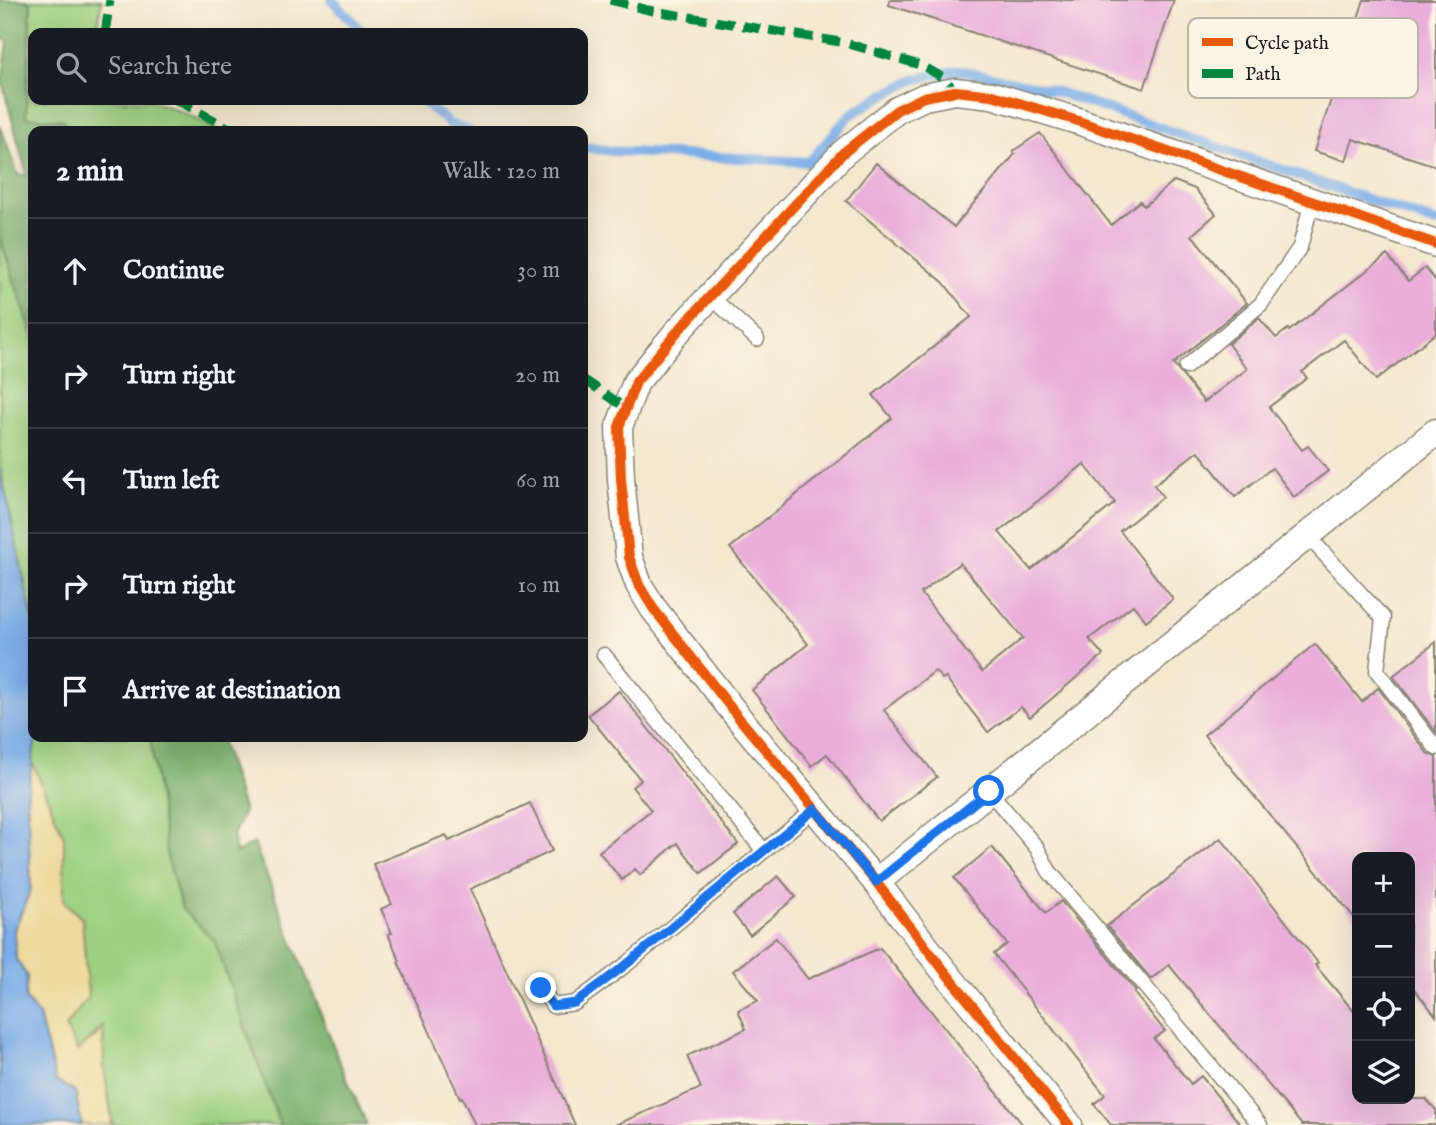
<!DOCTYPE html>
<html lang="en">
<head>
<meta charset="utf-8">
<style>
  body { margin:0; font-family:"IM FELL English",serif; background:#242831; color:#f1f3f6 }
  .controls { position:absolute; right:21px; bottom:21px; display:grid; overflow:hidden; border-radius:14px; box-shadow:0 7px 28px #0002 }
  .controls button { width:63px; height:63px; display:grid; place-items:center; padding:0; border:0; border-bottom:2px solid #363941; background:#171b24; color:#f1f3f6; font:35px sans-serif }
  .stop { position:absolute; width:21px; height:21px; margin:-16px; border:5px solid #1a73e8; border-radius:50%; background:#fff }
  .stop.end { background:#1a73e8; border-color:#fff; box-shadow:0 2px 7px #0008 }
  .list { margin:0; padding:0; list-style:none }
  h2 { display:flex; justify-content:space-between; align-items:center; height:91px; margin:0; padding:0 28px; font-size:30px }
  h2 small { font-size:23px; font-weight:400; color:#9ea1a6 }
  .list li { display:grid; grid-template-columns:46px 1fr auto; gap:21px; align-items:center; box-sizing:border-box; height:105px; padding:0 28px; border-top:2px solid #363941 }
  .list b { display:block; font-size:26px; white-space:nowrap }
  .list em { font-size:23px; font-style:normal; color:#9ea1a6 }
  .icon { flex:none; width:38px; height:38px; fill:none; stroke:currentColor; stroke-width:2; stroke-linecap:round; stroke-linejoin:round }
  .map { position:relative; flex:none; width:1436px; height:1125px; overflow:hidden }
  .search { position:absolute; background:#171b24; box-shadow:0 7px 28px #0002; left:28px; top:28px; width:560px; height:77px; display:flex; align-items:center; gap:18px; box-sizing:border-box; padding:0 24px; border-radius:14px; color:#9ea1a6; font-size:26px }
  .panel { position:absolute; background:#171b24; box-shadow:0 7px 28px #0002; left:28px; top:126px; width:560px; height:616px; border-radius:14px }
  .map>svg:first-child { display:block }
  .green { fill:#9dd181; stroke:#5c764e; stroke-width:2 }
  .forest { fill:#7eb36f; stroke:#4d6846; stroke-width:2 }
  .sand { fill:#eeda9e; stroke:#857b5d; stroke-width:2 }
  .water { fill:#7cade7; stroke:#4c6482; stroke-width:2 }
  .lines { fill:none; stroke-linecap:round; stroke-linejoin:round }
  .stream { stroke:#7cade7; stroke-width:10 }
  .building { fill:#e9aedb; fill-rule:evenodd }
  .service-casing { stroke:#888275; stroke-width:17 }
  .minor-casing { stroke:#888275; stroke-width:29 }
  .service { stroke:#fff; stroke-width:14 }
  .minor { stroke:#fff; stroke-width:26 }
  .quiet { stroke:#00873e; stroke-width:9; stroke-dasharray:18 9; stroke-linecap:butt }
  .cycleway-casing { stroke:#fcf5e5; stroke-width:15 }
  .cycleway { stroke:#e8590c; stroke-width:10 }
  .route { stroke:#1a73e8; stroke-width:9 }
  .key { fill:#fcf5e5; stroke:#b9b4a9; stroke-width:2 }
  .key-label { font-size:19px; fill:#1c1c1c }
</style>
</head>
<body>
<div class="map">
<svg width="1436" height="1125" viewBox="0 0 1436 1125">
  <rect width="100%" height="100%" fill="#fcf5e5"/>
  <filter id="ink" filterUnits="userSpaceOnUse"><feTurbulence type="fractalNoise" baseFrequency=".0143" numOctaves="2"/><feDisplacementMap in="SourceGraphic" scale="14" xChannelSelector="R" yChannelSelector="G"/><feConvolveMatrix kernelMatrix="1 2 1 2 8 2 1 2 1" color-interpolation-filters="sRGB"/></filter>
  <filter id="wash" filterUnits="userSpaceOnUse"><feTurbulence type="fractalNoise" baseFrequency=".00686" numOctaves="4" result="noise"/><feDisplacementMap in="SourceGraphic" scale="28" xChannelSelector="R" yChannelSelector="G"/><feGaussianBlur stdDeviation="1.57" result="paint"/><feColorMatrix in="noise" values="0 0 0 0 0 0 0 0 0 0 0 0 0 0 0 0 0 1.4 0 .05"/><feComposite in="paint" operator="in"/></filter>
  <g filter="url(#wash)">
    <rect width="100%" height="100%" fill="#f4e8ce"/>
    <g class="green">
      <polygon points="23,0 102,0 96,33 33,33 33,100 149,100 184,113 219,131 69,131 63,120 26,118 31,3"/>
      <polygon points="0,238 33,336 33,621 0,468"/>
      <polygon points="36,737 150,737 167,857 182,909 214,940 280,1125 113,1125 104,1067 103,1026 78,1051 65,1027 88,997 82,919 64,901 64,837 32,762"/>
    </g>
    <g class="forest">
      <polygon points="0,0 23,0 31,3 26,117 63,120 69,131 33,131 33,336 0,238 0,125 18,175 27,175 2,82 8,42 0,37"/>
      <polygon points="150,737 220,737 244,812 233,835 236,853 254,843 342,1068 367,1125 280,1125 214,940 182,909 167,857"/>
    </g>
    <polygon class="sand" points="32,762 64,837 64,901 82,919 88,997 65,1027 78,1051 99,1033 103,1024 104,1067 112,1121 110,1125 82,1125 75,1092 56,1082 39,1016 25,999 27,976 16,959 14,930 31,889 27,797"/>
    <polygon class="water" points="0,468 33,621 33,737 36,737 27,797 31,889 14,930 16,959 27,976 25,999 39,1016 56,1081 75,1092 82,1125 0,1125"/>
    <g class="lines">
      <g class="stream">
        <polyline points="332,0 364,33"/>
        <polyline points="421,100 450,124 469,131"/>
        <polyline points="583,147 612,151 809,162 850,115 881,96 916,79 959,70 1055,91 1436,223"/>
      </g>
    </g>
    <g id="blocks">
      <g class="building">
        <polygon points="890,0 1174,0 1144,89 889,5"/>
        <polygon points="1364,0 1436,0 1436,166 1353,139 1346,161 1314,151"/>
        <path d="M 1040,133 L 1111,225 L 1140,201 L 1144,206 L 1174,181 L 1195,189 L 1216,214 L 1192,235 L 1247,303 L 1173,364 L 1204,402 L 1247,369 L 1228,344 L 1259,318 L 1276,338 L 1288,329 L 1289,331 L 1387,255 L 1408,281 L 1425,268 L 1436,281 L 1436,333 L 1376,380 L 1344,340 L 1302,372 L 1307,378 L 1269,407 L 1302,450 L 1308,446 L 1328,471 L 1294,497 L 1272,468 L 1235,497 L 1198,451 L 1154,485 L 1163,497 L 1120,531 L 1173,599 L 1146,621 L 1133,605 L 1089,639 L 1103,655 L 1030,717 L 1021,707 L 988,732 L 945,677 L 942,679 L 935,671 L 884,710 L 937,777 L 879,821 L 827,754 L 812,766 L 752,690 L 808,644 L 730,548 L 892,418 L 873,395 L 971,317 L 943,282 L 846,201 L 876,163 L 954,227 L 1015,154 L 1013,151 ZM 1084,464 L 1115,503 L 1031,570 L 999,532 ZM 960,563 L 1023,638 L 982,672 L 921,593 Z"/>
        <polygon points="1436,642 1436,732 1393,676"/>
        <polygon points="1315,644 1362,702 1378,688 1428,754 1436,757 1436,1016 1410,984 1410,857 1357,857 1357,921 1204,735"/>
        <polygon points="619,691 738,844 701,873 677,843 640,875 635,869 622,880 599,852 651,810 632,787 641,780 588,715"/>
        <polygon points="530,803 552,851 470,889 575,1125 475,1125 462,1097 460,1098 398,962 400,961 388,934 392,933 381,909 392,904 373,864 446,835 449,841"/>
        <polygon points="1221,838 1318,963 1315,965 1357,1015 1357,1099 1426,1099 1436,1110 1436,1125 1302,1125 1169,965 1151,979 1107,926"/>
        <polygon points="992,847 1046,913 1061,901 1136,991 1134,993 1165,1031 1154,1039 1191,1084 1201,1076 1241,1125 1111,1125 1094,1104 1105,1095 994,954 1007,944 954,878"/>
        <polygon points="778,876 796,897 750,935 733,914"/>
        <polygon points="776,938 808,979 880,948 1023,1125 615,1125 701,1088 687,1056 746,1029 738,1010 758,1001 733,971"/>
      </g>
    </g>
  </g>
  <g filter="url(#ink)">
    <use href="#blocks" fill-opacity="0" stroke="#888275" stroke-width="2"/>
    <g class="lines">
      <defs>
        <g id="service">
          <polyline points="710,296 757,339"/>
          <polyline points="1186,367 1261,304 1300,247 1312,201"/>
          <polyline points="1307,535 1383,618 1377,671 1436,748"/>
          <polyline points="604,655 764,851"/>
          <polyline points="989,791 1037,848 1049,871 1260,1125"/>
          <polyline points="541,988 553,1006 575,1003 627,964 815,809"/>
        </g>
        <g id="minor">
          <polyline points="876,882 1436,432"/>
          <polyline points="1069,1125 942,968 876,882 738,717 653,608 639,585 629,557 621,479 619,427 636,382 677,332 843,153 897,110 924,97 955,91 992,95 1078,121 1436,244"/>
        </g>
      </defs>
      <use href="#service" class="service-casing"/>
      <use href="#minor" class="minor-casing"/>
      <use href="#service" class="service"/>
      <use href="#minor" class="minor"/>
      <g class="quiet">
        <polyline points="610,0 648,10 846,43 923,66 945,79 955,91"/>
        <polyline points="105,33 110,0"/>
        <polyline points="176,100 235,131"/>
        <polyline points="583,379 626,408"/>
      </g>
      <defs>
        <polyline id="cycleway" points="1069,1125 942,968 876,882 738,717 653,608 639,585 629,557 621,479 619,427 636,382 677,332 843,153 897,110 924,97 955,91 992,95 1078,121 1436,244"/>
      </defs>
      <use href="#cycleway" class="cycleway-casing"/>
      <use href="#cycleway" class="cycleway"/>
    </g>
  </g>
  <g class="lines" filter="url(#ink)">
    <polyline class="route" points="541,988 553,1006 575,1003 627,964 815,809 876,882 989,791"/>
  </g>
  <rect x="1188" y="18" width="230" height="80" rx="10" class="key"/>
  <rect x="1202" y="38" width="31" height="8" fill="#e8590c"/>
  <rect x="1202" y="69" width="31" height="9" fill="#00873e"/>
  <g class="key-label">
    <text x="1245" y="49">Cycle path</text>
    <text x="1245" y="80">Path</text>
  </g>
</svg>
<div class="controls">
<button>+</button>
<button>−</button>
<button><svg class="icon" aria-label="locate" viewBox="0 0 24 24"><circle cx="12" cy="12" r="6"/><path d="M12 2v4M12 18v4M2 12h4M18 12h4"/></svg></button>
<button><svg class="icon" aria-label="layers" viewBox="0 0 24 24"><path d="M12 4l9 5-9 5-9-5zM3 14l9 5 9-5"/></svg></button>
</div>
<div class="stop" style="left:989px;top:791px"></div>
<div class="stop end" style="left:541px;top:988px"></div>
<div class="search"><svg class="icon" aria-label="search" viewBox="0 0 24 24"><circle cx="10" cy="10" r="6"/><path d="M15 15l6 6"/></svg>Search here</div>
<section class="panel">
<h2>2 min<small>Walk · 120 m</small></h2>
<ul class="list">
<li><svg class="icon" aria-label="ahead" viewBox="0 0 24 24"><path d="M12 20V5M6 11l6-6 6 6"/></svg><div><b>Continue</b></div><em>30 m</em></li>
<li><svg class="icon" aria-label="right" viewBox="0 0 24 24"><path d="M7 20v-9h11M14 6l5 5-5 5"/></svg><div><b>Turn right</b></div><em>20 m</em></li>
<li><svg class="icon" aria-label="left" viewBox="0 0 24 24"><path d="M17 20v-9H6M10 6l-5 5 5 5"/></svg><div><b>Turn left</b></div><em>60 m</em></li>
<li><svg class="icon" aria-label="right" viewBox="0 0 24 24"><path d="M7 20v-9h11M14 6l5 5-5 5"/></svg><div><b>Turn right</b></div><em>10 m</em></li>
<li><svg class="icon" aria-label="arrive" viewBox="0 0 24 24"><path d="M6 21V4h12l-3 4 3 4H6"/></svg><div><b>Arrive at destination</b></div></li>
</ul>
</section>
</div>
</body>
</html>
